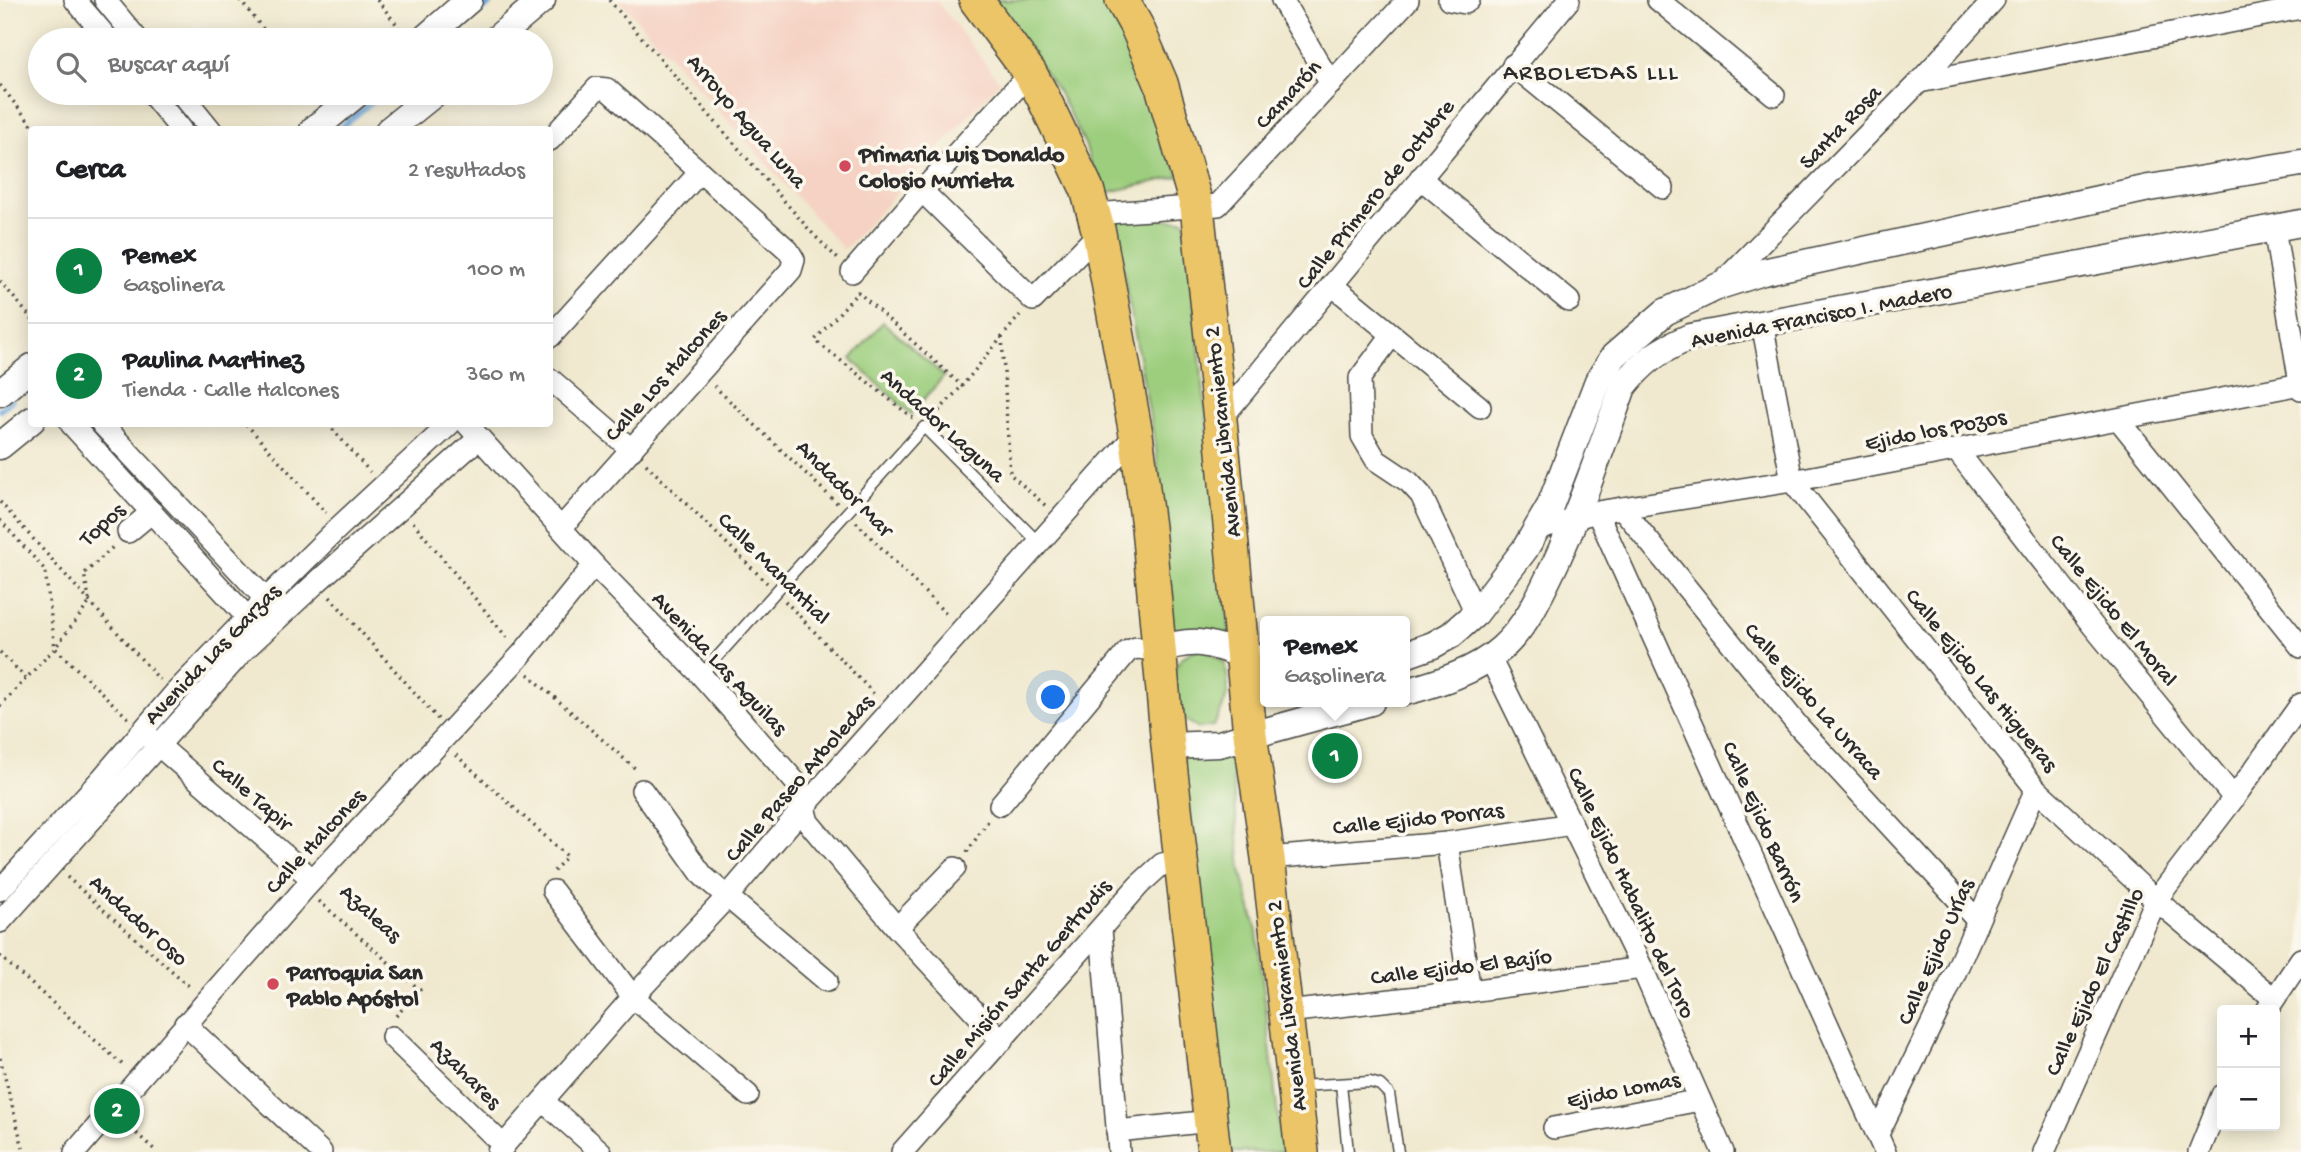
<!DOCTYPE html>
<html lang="es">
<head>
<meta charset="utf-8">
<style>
  body { margin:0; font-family:"Gochi Hand",sans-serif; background:#f2f2f2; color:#202124 }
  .controls { position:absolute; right:21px; bottom:21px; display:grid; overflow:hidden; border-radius:7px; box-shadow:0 4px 18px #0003 }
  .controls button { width:63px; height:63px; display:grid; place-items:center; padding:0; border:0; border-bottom:2px solid #e0e0e0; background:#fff; color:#202124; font:35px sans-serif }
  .you { position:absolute; left:1054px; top:698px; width:24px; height:24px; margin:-18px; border:5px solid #fff; border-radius:50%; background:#1a73e8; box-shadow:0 0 0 10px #1a73e833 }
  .badge { display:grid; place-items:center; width:46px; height:46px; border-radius:50%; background:#0b8043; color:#fff; font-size:23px; font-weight:700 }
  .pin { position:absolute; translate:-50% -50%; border:4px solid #fff; box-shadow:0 2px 7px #0006 }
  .popup { position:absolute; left:1260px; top:616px; width:150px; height:91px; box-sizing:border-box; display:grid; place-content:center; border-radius:7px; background:#fff; filter:drop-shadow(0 2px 5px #0005); font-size:23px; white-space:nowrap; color:#757577 }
  .popup b { font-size:26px; color:#202124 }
  .popup::after { content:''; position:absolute; left:50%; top:100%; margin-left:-14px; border:14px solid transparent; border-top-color:#fff }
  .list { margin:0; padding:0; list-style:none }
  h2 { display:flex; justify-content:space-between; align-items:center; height:91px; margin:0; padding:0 28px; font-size:30px }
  h2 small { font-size:23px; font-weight:400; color:#757577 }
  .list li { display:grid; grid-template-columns:46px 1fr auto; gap:21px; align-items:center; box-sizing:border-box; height:105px; padding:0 28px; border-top:2px solid #e0e0e0 }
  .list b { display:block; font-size:26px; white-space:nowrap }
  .list p { margin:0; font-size:23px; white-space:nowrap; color:#757577 }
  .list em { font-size:23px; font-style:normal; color:#757577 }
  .icon { flex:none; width:38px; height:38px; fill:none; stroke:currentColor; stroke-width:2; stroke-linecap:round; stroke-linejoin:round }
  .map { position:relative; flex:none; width:2301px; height:1152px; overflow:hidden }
  .search { position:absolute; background:#fff; box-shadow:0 4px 18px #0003; left:28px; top:28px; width:525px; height:77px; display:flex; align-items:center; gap:18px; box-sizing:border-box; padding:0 24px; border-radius:38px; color:#757577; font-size:26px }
  .panel { position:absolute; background:#fff; box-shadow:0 4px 18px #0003; left:28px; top:126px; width:525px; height:301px; border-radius:7px }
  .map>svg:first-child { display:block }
  .built { fill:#f5d2c3 }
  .green { fill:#9cce7d; stroke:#647c54; stroke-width:2 }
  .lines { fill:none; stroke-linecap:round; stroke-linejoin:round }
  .stream { stroke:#68a5da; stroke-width:6 }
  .service-casing { stroke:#494844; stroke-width:13 }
  .minor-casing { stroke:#494844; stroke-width:24 }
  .tertiary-casing { stroke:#494844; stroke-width:29 }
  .primary-casing { stroke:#494844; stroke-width:36 }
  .path { stroke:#494844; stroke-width:3.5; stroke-dasharray:2 5; stroke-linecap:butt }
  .service { stroke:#fff; stroke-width:10 }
  .minor { stroke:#fff; stroke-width:21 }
  .tertiary { stroke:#fff; stroke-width:26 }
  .primary { stroke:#ecc569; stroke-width:33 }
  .poi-dot { fill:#d1495b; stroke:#fbf7ec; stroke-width:2.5 }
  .labels { text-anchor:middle; stroke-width:7; stroke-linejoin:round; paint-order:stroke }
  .street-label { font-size:23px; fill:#2b2b2b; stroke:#fbf7ec }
  .poi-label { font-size:23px; font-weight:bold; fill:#2b2b2b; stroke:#fbf7ec; text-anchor:start }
  .neighbourhood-label { font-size:24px; letter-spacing:2px; fill:#2b2b2b; stroke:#fbf7ec }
</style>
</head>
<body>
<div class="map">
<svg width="2301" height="1152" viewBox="0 0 2301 1152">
  <rect width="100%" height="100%" fill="#fbf7ec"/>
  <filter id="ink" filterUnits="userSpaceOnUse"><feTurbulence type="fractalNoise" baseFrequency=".0143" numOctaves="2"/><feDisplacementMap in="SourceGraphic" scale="14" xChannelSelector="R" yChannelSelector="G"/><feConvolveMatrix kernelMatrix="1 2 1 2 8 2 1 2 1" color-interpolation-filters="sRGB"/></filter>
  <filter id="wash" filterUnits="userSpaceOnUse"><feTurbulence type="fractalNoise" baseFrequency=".00686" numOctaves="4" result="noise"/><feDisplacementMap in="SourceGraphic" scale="28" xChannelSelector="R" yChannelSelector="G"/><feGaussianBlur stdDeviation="1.57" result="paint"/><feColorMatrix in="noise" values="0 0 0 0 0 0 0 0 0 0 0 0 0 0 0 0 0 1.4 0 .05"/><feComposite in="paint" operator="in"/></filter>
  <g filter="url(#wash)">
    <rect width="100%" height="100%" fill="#f0e9cf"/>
    <polygon class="built" points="619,0 936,0 1000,82 844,250"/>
    <g class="green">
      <polygon points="992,0 1113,0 1180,176 1101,194 1085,144 1058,91"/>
      <polygon points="1114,220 1185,220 1231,645 1171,636 1157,455"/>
      <polygon points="883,322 944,376 911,414 851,359"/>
      <path d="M 1203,648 L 1224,662 C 1232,689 1227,702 1213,726 L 1199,728 L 1182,718 C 1172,688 1163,657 1203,648 Z"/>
      <polygon points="1230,751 1241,870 1257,932 1282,1152 1218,1152 1183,757"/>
    </g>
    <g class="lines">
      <g class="stream">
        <polyline points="446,40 494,0"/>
        <polyline points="338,130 382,93"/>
        <polyline points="0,410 12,400"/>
      </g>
    </g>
  </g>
  <g filter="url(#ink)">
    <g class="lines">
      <defs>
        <g id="service">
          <polyline points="701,675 924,427 1040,544"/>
          <polyline points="1341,1084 1348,1152"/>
          <polyline points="1298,1086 1370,1082 1380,1085 1389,1094 1398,1152"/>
        </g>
        <g id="minor">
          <polyline points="75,0 109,40"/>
          <polyline points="105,0 138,40"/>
          <polyline points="1282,0 1331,84"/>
          <polyline points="1449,0 1465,3 1469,0"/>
          <polyline points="1658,0 1774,95"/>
          <polyline points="1513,65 1663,188"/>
          <polyline points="1919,82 2301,8"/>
          <polyline points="151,93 181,130"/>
          <polyline points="181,93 211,130"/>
          <polyline points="550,140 597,88 607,89 788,250 794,260 791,270 561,528"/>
          <polyline points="1420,178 1569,301"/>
          <polyline points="922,191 1033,300 1099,233"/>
          <polyline points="1094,214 1218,205 1408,0"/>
          <polyline points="2274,228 2301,389"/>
          <polyline points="852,272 922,191 1030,73"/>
          <polyline points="1332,285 1480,407"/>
          <polyline points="1719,286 1919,82 1994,0"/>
          <polyline points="1762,323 1792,481 2036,789 2156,900 2273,998"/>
          <polyline points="1392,335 1360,378 1362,436 1376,460 1409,482 1421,495 1476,613"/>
          <polyline points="550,337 700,172"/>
          <polyline points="550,379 632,450"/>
          <polyline points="1220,420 1569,0"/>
          <polyline points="2119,420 2301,647"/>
          <polyline points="71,424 256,627"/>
          <polyline points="102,424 274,608"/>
          <polyline points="467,424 594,565 701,675 798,785 808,822 897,928 1002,1041"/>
          <polyline points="1957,451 2093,626 2234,798"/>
          <polyline points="1622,508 1799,727 1977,920"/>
          <polyline points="1597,512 1885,1152"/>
          <polyline points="1537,529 1597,512 1792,481 2301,384"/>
          <polyline points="128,532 152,512"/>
          <polyline points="1490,658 1642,968 1723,1152"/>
          <polyline points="150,738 312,879"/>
          <polyline points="642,790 703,876 827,981"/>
          <polyline points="1000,805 1128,651 1136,648 1158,650"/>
          <polyline points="1447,843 1470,991"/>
          <polyline points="1268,858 1447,843 1572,824"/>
          <polyline points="0,890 102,778 174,694 248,617 339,527 450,424"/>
          <polyline points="553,891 633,997 748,1095"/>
          <polyline points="0,922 244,650 317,582 479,438"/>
          <polyline points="897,928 955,868"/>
          <polyline points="1101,929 1119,1152"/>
          <polyline points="2267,1010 2301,959"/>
          <polyline points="1287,1012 1470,991 1642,968"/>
          <polyline points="185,1024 321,1152"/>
          <polyline points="392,1037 504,1146"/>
          <polyline points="543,1101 601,1152"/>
          <polyline points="1554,1128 1700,1100"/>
          <polyline points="1117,1131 1211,1121"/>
          <polyline points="1878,1134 1940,1007 2036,789"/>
          <polyline points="75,1152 305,888 521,655 594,565"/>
          <polyline points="498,1152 633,997 727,897 804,807 1136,434"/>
          <polyline points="902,1152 1139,885 1162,864 1182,861"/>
          <polyline points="2044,1152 2156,900 2234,798 2301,704"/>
          <polyline points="2199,1152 2222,1095"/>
        </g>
        <g id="tertiary">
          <polyline points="423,40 469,0"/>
          <polyline points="495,40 542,0"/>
          <polyline points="313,130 358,93"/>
          <polyline points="389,130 435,93"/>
          <polyline points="0,393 32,367"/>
          <polyline points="0,446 32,420"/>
          <path d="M 1158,650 C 1208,632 1219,652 1265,660"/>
          <polyline points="1405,655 1433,645 1451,635 1476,613 1525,549 1550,506 1598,381 1614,356 1665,312 1719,286 1763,272 2149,188 2301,163"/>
          <path d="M 1405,692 C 1438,683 1477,671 1502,648 C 1528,624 1541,593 1556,562 C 1582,505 1602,446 1623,387 C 1643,361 1660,350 1690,337 L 2301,223"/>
          <polyline points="1168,746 1219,744 1371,702"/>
        </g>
        <g id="primary">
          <polyline points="976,0 1030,73 1043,97 1087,189 1099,233 1136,434 1148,527 1168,746 1214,1152"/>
          <polyline points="1122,0 1137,27 1161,83 1197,207 1220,420 1250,734 1268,858 1302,1152"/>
        </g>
      </defs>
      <use href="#service" class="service-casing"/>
      <use href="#minor" class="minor-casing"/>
      <use href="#tertiary" class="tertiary-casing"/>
      <use href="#primary" class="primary-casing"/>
      <g class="path">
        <polyline points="240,0 272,40"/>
        <polyline points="377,0 402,31"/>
        <polyline points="609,0 813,234 839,260"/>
        <polyline points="0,85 36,130"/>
        <polyline points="0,281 32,319"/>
        <polyline points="1002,337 1010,474 1046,506"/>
        <polyline points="714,386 838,504"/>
        <polyline points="934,416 962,386"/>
        <polyline points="913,418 815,340 858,292 962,386 1020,315"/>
        <polyline points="246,424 326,513"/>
        <polyline points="328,424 370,472"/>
        <polyline points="646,464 767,583"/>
        <polyline points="0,502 160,680"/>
        <polyline points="0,520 45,570 55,648 128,718"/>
        <polyline points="413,522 508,639"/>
        <polyline points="856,522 948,616"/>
        <polyline points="330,597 438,719"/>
        <polyline points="785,601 877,697"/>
        <polyline points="0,652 26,678"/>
        <polyline points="528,674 638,771"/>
        <polyline points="0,706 55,648 90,602 84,574 114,546"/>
        <polyline points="456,755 567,856 554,871"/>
        <polyline points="967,852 988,821"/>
        <polyline points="67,877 191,988"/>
        <polyline points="319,901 420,990 395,1017"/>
        <polyline points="0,956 124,1066"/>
        <polyline points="0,1058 24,1152"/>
        <polyline points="126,1124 157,1152"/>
      </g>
      <use href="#service" class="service"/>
      <use href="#minor" class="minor"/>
      <use href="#tertiary" class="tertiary"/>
      <use href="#primary" class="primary"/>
    </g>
  </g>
  <g class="poi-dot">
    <circle cx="845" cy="166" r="7"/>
    <circle cx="273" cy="984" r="7"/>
  </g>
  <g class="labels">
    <g class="street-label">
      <text transform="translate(1287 93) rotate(-47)" y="8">Camarón</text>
      <text transform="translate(748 120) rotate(49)" y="8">Arroyo Agua Luna</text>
      <text transform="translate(1839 126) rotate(-46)" y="8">Santa Rosa</text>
      <text transform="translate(1374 193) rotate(-51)" y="8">Calle Primero de Octubre</text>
      <text transform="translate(1821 314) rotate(-11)" y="8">Avenida Francisco I. Madero</text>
      <text transform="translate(664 374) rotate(-48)" y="8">Calle Los Halcones</text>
      <text transform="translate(944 424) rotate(42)" y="8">Andador Laguna</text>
      <text transform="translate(1935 428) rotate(-11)" y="8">Ejido los Pozos</text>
      <text transform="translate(1221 432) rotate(-96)" y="8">Avenida Libramiento 2</text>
      <text transform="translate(846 487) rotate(45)" y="8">Andador Mar</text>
      <text transform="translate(101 523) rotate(-42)" y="8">Topos</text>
      <text transform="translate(775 567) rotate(45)" y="8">Calle Manantial</text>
      <text transform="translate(2115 609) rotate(51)" y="8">Calle Ejido El Moral</text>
      <text transform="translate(211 653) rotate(-46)" y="8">Avenida Las Garzas</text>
      <text transform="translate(721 662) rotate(47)" y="8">Avenida Las Aguilas</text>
      <text transform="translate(1983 679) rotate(51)" y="8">Calle Ejido Las Higueras</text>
      <text transform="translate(1815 700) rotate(49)" y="8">Calle Ejido La Urraca</text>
      <text transform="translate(798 777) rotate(-49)" y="8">Calle Paseo Arboledas</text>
      <text transform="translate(253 793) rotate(41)" y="8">Calle Tapir</text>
      <text transform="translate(1418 817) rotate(-6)" y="8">Calle Ejido Porras</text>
      <text transform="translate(1765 821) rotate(66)" y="8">Calle Ejido Barrón</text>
      <text transform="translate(314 840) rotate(-47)" y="8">Calle Halcones</text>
      <text transform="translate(1633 892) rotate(65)" y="8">Calle Ejido Habalito del Toro</text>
      <text transform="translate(372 912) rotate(42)" y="8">Azaleas</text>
      <text transform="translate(140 919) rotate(42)" y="8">Andador Oso</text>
      <text transform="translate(1934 951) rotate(-66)" y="8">Calle Ejido Urías</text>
      <text transform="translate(1461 965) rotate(-7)" y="8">Calle Ejido El Bajío</text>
      <text transform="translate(2093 981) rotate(-65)" y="8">Calle Ejido El Castillo</text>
      <text transform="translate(1018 982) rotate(-49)" y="8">Calle Misión Santa Gertrudis</text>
      <text transform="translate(1285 1006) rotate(-97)" y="8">Avenida Libramiento 2</text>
      <text transform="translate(467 1072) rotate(45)" y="8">Azahares</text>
      <text transform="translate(1623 1088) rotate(-11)" y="8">Ejido Lomas</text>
    </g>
    <g class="poi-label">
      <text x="859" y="161">Primaria Luis Donaldo<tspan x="859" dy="26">Colosio Murrieta</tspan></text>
      <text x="287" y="979">Parroquia San<tspan x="287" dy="26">Pablo Apóstol</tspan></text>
    </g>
    <g class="neighbourhood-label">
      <text x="1591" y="79">ARBOLEDAS LLL</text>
    </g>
  </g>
</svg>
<div class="controls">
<button>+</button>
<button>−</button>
</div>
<div class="you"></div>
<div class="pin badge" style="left:1335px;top:756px">1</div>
<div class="popup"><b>Pemex</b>Gasolinera</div>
<div class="pin badge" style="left:117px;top:1111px">2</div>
<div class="search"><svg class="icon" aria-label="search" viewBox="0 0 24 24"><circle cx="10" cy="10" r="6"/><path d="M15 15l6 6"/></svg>Buscar aquí</div>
<section class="panel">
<h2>Cerca<small>2 resultados</small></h2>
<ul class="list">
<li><span class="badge">1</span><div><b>Pemex</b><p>Gasolinera</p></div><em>100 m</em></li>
<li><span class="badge">2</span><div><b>Paulina Martinez</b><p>Tienda · Calle Halcones</p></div><em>360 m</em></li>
</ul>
</section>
</div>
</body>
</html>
